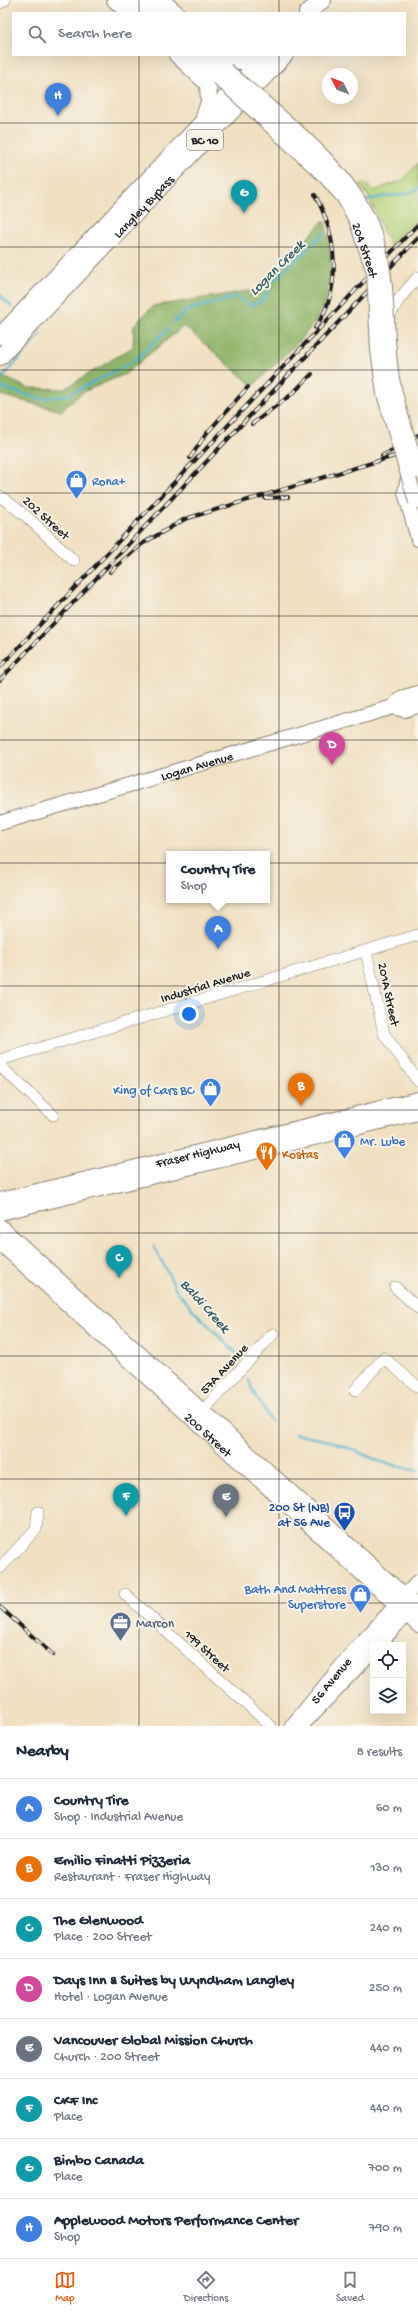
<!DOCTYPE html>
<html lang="en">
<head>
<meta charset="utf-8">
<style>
  body { margin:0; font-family:"Gochi Hand",sans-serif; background:#f6f6f7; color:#1f2937 }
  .controls { position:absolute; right:12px; bottom:12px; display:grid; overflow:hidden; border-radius:0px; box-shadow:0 4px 16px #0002 }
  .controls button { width:36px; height:36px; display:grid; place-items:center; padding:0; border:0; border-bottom:1px solid #e0e1e3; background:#fff; color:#1f2937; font:20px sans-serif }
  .compass { position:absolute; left:322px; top:68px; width:36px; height:36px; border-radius:50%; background:#fff; box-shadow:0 4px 16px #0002; rotate:312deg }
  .you { position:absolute; left:189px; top:1014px; width:14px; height:14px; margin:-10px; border:3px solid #fff; border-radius:50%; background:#1a73e8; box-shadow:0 0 0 6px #1a73e833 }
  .badge { display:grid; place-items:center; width:26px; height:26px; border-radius:50%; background:#ea580c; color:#fff; font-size:13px; font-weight:700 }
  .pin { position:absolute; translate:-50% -33px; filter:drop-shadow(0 1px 2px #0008) }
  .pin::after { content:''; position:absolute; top:21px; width:14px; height:12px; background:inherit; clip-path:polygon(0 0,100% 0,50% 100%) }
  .popup { position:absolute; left:166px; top:851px; width:104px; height:52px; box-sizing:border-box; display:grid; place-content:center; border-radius:0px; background:#fff; filter:drop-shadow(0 1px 3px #0005); font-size:13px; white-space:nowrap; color:#747a83 }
  .popup b { font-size:15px; color:#1f2937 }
  .popup::after { content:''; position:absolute; left:50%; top:100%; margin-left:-8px; border:8px solid transparent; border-top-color:#fff }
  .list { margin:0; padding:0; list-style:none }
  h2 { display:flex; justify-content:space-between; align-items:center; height:52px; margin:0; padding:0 16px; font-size:17px }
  h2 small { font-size:13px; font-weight:400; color:#747a83 }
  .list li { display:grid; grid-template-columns:26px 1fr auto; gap:12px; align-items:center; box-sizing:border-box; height:60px; padding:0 16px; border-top:1px solid #e0e1e3 }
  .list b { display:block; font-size:15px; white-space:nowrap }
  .list p { margin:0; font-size:13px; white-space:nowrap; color:#747a83 }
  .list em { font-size:13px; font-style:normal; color:#747a83 }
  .icon { flex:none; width:22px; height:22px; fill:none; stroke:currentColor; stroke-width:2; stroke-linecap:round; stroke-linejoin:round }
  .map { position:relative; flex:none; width:418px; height:1726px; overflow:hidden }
  .search { position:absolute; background:#fff; box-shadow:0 4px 16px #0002; left:12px; right:12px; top:12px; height:44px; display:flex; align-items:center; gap:10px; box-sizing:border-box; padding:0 14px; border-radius:0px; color:#747a83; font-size:15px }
  .sheet { height:532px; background:#fff }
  nav { display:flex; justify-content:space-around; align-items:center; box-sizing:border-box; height:56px; border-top:1px solid #e0e1e3; background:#fff; font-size:11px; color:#747a83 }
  nav a { display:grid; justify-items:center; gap:2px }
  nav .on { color:#ea580c }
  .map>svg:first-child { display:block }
  .green { fill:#b4d279; stroke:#68774a }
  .forest { fill:#8fb469; stroke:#566842 }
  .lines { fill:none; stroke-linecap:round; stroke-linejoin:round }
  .stream { stroke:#4eb2cd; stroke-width:2.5 }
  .minor-casing { stroke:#867e6f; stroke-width:12 }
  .major-casing { stroke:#867e6f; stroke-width:16 }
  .highway-casing { stroke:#867e6f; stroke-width:18 }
  .minor { stroke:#fff; stroke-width:11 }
  .major { stroke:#fff; stroke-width:14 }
  .highway { stroke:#fff; stroke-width:16 }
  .rail-casing { stroke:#1c1c1c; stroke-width:4 }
  .rail { stroke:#f7f3e8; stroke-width:2.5; stroke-dasharray:8; stroke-linecap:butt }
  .major-bridge-casing { stroke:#867e6f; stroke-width:16; stroke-linecap:butt }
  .major-bridge { stroke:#fff; stroke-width:14 }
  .grid { fill:none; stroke:#1c1c1c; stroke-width:1; stroke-opacity:0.55 }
  .labels { text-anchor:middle; stroke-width:4; stroke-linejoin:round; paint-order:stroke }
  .shield { fill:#f7f3e8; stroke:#5e5c59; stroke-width:1 }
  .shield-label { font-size:12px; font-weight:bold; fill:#1c1c1c }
  .street-label { font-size:13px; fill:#1c1c1c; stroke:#f7f3e8 }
  .shop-label { font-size:13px; fill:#366cbe; stroke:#f7f3e8; text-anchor:start }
  .food-label { font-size:13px; fill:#c56008; stroke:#f7f3e8; text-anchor:start }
  .transit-label { font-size:13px; fill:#164399; stroke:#f7f3e8; text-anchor:end }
  .service-label { font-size:13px; fill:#4e5e75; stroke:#f7f3e8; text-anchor:start }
  .water-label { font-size:14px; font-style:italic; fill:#305863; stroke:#f7f3e8 }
</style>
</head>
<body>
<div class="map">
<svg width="418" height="1726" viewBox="0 0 418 1726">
  <rect width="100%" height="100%" fill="#f7f3e8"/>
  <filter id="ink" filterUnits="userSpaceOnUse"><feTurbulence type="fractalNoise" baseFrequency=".025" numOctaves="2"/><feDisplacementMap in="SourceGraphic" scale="8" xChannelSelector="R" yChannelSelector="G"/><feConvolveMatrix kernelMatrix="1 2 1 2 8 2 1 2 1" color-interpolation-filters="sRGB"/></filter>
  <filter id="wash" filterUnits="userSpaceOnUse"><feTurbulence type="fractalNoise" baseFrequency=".012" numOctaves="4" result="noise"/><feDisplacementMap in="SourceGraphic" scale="16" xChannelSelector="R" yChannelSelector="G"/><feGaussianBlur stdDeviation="0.9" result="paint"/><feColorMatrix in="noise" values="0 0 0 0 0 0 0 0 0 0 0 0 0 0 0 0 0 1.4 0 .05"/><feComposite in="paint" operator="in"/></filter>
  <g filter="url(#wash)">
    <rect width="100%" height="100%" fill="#f1e0c2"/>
    <polygon class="green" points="418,163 418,217 390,246 369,197 360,185 364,182 373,191 403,180"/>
    <path class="forest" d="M 324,220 C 334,251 334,298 313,324 C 296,347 273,366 253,386 L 184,326 L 125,374 L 83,392 L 61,411 L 0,395 L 1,376 L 28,388 L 64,389 L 133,347 L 134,325 L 153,306 L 261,289 Z"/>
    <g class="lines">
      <g class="stream">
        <path d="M 364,202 C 378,193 408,199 418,188"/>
        <polyline points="0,295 12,307"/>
        <polyline points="174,322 188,310 236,297 249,305 258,303 264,298 273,281 324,233"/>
        <polyline points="0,380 41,334"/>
        <polyline points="0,387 41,399 68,395 134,361 167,330"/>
        <polyline points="154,1246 177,1291 194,1311 237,1354"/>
        <polyline points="249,1380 252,1390 271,1421"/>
        <polyline points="295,1434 334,1442 381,1462 418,1471"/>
      </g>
    </g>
  </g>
  <g filter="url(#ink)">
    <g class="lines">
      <defs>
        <g id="minor">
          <polyline points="0,3 5,0"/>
          <polyline points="387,320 400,298 418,277"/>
          <polyline points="0,496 26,516 74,561"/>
          <polyline points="366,951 384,1034 418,1081"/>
          <polyline points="0,1060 418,935"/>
          <polyline points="0,1066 53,1115"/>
          <polyline points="395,1287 418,1308"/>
          <polyline points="355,1390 384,1358 418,1387"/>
          <polyline points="198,1416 273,1334"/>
          <polyline points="0,1568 36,1529 38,1512"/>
          <polyline points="125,1594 271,1726"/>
        </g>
        <g id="major">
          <polyline points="129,0 144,13"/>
          <polyline points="147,0 162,13"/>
          <polyline points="193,55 219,78"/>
          <polyline points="208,55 226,70"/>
          <polyline points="409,472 405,492 418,539"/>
          <polyline points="393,707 404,710 418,706"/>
          <path id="s1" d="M 0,823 L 393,707 L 401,698 L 418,693"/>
          <path id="s2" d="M 0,1200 L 418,1099"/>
          <polyline points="0,1213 418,1113"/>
          <polyline points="0,1226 418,1608"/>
          <path id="s3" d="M 0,1243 L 418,1625"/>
          <polyline points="378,1645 412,1608"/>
          <path id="s4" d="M 292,1726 L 354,1651 L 418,1582"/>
          <polyline points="301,1726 373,1650"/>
        </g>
        <g id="highway">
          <polyline points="115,0 130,13"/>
          <polyline points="161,0 176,13"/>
          <polyline points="307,13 323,0"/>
          <polyline points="177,55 208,84 209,102 204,117"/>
          <path d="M 223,55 C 237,64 247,61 263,58"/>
          <polyline points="0,336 266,55"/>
          <path id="s5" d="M 0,357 L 285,55"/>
        </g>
      </defs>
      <use href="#minor" class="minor-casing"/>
      <use href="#major" class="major-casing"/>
      <use href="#highway" class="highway-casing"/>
      <use href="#minor" class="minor"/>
      <use href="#major" class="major"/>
      <use href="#highway" class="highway"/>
      <defs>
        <g id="rail">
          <path d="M 315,328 C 343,289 337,235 315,195"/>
          <polyline points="252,424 292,394 312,374"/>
          <polyline points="382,456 418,435"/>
          <polyline points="190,458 206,434 248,387"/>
          <polyline points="265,498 288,497"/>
          <polyline points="110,572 142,544 185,519 418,449"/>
          <polyline points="0,667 418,224"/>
          <polyline points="0,680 418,238"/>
          <polyline points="0,1607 53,1655"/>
        </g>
      </defs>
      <use href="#rail" class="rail-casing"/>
      <use href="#rail" class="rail"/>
      <defs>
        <g id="major-bridge">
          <path d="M 226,70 C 273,112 345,164 370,223 C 391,270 384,322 391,372 C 396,405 408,438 418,471"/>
          <path id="s6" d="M 219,78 L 324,175 L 344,198 L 356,220 L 374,272 L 378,350 L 384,394 L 416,502"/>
        </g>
      </defs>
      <use href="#major-bridge" class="major-bridge-casing"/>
      <use href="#major-bridge" class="major-bridge"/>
    </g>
  </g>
  <path class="grid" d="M 139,0 L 139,13M 279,0 L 279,13M 139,55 L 139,1726M 279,55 L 279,1726M 0,123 L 418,123M 0,247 L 418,247M 0,370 L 418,370M 0,493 L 418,493M 0,616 L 418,616M 0,740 L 418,740M 0,863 L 418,863M 0,986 L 418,986M 0,1110 L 418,1110M 0,1233 L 418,1233M 0,1356 L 418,1356M 0,1479 L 418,1479M 0,1603 L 418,1603"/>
  <defs>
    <symbol id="shop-pin" viewBox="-11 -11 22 30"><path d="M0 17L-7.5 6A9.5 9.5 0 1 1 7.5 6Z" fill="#3f7fe0" stroke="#f7f3e8"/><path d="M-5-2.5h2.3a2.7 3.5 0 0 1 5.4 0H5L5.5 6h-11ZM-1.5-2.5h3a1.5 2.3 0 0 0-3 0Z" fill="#fff"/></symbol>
    <symbol id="restaurant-pin" viewBox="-11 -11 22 30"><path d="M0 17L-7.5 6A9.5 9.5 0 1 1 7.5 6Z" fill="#e8710a" stroke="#f7f3e8"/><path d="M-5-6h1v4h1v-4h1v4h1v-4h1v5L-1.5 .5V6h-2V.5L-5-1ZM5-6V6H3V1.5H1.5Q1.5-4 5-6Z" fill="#fff"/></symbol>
    <symbol id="bus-pin" viewBox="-11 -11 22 30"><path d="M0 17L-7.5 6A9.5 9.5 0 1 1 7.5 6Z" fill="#1a4fb4" stroke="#f7f3e8"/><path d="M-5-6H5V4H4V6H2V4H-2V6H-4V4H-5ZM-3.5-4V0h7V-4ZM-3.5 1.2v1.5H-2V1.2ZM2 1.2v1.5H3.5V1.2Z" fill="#fff"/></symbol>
    <symbol id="office-pin" viewBox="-11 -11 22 30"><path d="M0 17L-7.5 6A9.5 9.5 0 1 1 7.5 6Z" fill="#5c6f8a" stroke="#f7f3e8"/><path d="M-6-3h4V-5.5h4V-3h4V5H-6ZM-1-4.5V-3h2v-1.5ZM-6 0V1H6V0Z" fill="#fff"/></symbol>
  </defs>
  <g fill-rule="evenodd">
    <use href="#shop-pin" x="64" y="468" width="25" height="34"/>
    <use href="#shop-pin" x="198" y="1076" width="25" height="34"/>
    <use href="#shop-pin" x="332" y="1128" width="25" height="34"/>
    <use href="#restaurant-pin" x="254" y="1140" width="25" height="34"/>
    <use href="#bus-pin" x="332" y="1500" width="25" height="34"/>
    <use href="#shop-pin" x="348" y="1582" width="25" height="34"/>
    <use href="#office-pin" x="108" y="1610" width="25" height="34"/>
  </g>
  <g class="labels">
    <rect class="shield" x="187" y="130" width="36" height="20" rx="3"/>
    <g class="shield-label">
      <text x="205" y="144">BC 10</text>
    </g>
    <g class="street-label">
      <text dy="5" stroke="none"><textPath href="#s5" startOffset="208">Langley Bypass</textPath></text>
      <text dy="5" stroke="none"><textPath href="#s6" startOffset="230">204 Street</textPath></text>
      <text transform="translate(47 517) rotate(42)" y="5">202 Street</text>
      <text dy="5" stroke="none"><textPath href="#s1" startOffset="205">Logan Avenue</textPath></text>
      <text transform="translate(205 984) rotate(-17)" y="5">Industrial Avenue</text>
      <text transform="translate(390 994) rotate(78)" y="5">201A Street</text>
      <text dy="5" stroke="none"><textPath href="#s2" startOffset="203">Fraser Highway</textPath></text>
      <text transform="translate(223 1368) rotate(-47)" y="5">57A Avenue</text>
      <text dy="5" stroke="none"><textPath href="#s3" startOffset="283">200 Street</textPath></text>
      <text transform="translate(208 1650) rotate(42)" y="5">199 Street</text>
      <text dy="5" stroke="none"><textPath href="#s4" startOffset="60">56 Avenue</textPath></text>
    </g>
    <g class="shop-label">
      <text x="92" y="485">Rona+</text>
      <text x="194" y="1094" text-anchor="end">King of Cars BC</text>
      <text x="360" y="1145">Mr. Lube</text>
      <text x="346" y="1593" text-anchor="end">Bath And Mattress<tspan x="346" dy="15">Superstore</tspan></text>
    </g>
    <g class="food-label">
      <text x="282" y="1158">Kostas</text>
    </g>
    <g class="transit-label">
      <text x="330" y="1511">200 St (NB)<tspan x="330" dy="15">at 56 Ave</tspan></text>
    </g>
    <g class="service-label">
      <text x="136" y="1627">Marcon</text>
    </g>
    <g class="water-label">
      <text transform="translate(276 267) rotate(-45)" y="5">Logan Creek</text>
      <text transform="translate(206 1305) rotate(48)" y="5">Baldi Creek</text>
    </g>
  </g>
</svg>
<div class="controls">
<button><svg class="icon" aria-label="locate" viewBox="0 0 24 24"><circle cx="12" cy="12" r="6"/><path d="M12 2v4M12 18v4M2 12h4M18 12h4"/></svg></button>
<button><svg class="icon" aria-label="layers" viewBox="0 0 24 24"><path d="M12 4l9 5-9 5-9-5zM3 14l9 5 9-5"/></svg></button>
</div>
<svg class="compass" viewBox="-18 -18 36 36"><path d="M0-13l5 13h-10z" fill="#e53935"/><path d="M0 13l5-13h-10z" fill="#747a83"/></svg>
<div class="you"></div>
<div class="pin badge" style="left:218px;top:949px;background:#3f7fe0">A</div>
<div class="popup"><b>Country Tire</b>Shop</div>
<div class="pin badge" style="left:301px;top:1106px;background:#e8710a">B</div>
<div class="pin badge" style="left:119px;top:1278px;background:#0f9aa8">C</div>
<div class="pin badge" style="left:332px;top:765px;background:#d1479c">D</div>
<div class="pin badge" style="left:226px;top:1517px;background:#6b7280">E</div>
<div class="pin badge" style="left:126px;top:1516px;background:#0f9aa8">F</div>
<div class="pin badge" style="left:244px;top:213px;background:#0f9aa8">G</div>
<div class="pin badge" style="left:58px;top:116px;background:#3f7fe0">H</div>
<div class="search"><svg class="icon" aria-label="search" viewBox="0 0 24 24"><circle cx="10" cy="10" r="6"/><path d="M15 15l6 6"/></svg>Search here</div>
</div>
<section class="sheet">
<h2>Nearby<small>8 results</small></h2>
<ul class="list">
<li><span class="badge" style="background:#3f7fe0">A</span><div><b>Country Tire</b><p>Shop · Industrial Avenue</p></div><em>60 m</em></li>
<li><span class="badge" style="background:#e8710a">B</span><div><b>Emilio Finatti Pizzeria</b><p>Restaurant · Fraser Highway</p></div><em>130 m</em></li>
<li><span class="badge" style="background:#0f9aa8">C</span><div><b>The Glenwood</b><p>Place · 200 Street</p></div><em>240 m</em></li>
<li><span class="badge" style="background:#d1479c">D</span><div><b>Days Inn &amp; Suites by Wyndham Langley</b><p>Hotel · Logan Avenue</p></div><em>250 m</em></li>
<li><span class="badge" style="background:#6b7280">E</span><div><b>Vancouver Global Mission Church</b><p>Church · 200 Street</p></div><em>440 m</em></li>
<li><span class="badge" style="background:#0f9aa8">F</span><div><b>CKF Inc</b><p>Place</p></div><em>440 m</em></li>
<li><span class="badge" style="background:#0f9aa8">G</span><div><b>Bimbo Canada</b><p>Place</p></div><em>700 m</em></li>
<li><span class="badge" style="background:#3f7fe0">H</span><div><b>Applewood Motors Performance Center</b><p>Shop</p></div><em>790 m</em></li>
</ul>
</section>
<nav>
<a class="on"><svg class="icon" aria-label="map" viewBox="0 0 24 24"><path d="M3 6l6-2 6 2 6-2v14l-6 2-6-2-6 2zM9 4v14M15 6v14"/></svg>Map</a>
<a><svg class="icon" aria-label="directions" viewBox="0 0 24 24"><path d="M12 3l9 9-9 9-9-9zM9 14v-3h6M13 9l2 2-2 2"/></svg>Directions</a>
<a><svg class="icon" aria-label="saved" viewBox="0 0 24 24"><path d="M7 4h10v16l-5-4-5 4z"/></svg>Saved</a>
</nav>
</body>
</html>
